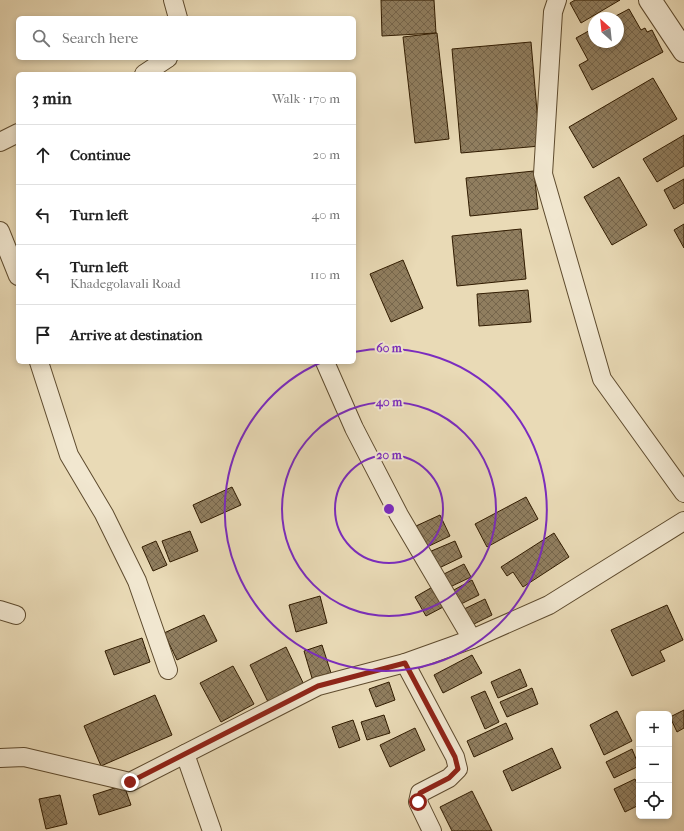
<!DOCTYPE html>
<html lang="en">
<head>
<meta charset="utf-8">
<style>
  body { margin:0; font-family:"IM FELL French Canon",serif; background:#f2f2f2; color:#222 }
  .controls { position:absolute; right:12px; bottom:12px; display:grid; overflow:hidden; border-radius:6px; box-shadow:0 2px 6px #0003 }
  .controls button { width:36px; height:36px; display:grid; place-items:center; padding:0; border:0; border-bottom:1px solid #e0e0e0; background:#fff; color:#222; font:20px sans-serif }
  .compass { position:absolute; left:588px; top:12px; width:36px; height:36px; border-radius:50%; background:#fff; box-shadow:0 2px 6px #0003; rotate:333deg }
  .stop { position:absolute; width:12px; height:12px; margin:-9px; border:3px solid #8f2418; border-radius:50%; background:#fff }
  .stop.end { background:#8f2418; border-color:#fff; box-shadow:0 1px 4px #0008 }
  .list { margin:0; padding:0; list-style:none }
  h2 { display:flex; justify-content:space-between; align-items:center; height:52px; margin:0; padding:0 16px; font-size:17px }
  h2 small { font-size:13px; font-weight:400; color:#767676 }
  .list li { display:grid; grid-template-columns:26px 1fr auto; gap:12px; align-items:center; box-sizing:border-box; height:60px; padding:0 16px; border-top:1px solid #e0e0e0 }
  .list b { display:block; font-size:15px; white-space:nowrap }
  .list p { margin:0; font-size:13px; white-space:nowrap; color:#767676 }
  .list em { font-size:13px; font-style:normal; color:#767676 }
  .icon { flex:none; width:22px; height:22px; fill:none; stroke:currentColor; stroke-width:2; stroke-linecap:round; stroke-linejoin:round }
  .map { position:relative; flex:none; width:684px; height:831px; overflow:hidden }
  .search { position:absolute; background:#fff; box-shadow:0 2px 6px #0003; left:16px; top:16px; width:340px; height:44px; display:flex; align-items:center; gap:10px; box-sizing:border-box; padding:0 14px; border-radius:6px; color:#767676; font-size:15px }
  .panel { position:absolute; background:#fff; box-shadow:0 2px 6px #0003; left:16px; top:72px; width:340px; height:292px; border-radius:6px }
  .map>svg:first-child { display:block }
  .building { fill:url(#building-cross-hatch); stroke:#301b00 }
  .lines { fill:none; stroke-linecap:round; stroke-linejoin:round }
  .minor-casing { stroke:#5e4b2e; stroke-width:20 }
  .tertiary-casing { stroke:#5e4b2e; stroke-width:24 }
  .minor { stroke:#f1e7d0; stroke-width:18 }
  .tertiary { stroke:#f1e7d0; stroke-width:22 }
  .route { stroke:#8f2418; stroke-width:5 }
  .ring { fill:none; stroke:#7b2cbf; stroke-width:2 }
  .centre { fill:#7b2cbf; stroke:#f1e7d0; stroke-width:2 }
  .ring-label { font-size:12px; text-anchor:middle; font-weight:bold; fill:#7b2cbf; stroke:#f1e7d0; stroke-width:4; stroke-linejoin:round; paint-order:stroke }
</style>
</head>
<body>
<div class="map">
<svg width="684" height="831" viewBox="0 0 684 831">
  <defs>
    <pattern id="building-cross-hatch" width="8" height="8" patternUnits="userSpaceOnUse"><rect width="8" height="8" fill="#907e5f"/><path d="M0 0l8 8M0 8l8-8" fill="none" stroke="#76664c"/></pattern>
  </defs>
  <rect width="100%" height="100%" fill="#e9dab6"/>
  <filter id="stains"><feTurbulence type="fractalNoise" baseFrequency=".005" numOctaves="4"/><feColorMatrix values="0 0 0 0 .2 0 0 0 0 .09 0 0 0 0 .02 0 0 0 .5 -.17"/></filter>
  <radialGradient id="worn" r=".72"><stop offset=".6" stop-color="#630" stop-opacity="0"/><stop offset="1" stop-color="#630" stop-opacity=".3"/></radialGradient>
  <g class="building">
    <polygon points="381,0 434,0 436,33 382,36"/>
    <polygon points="575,0 620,0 581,23 570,3"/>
    <polygon points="629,9 641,30 645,28 647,32 652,30 663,52 592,90 579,65 588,60 576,38 594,28 594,42 618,42 618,18 612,18"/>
    <polygon points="437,33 449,139 415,143 403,37"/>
    <polygon points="531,42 540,146 461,153 452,49"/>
    <polygon points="653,78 677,119 593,168 569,127"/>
    <polygon points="684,135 684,166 657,182 643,159"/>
    <polygon points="534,171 538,209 470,216 466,178"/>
    <polygon points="619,177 647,225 612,245 584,197"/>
    <polygon points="684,179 684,203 674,209 664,190"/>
    <polygon points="684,224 684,248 674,230"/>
    <polygon points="521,229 526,279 457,286 452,236"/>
    <polygon points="403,260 423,308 391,322 370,274"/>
    <polygon points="528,290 531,322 479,326 477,294"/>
    <polygon points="232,487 241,505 201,523 193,505"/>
    <polygon points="526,497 538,519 487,547 475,524"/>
    <polygon points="440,515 450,536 427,547 416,526"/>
    <polygon points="190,531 198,551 170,562 162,541"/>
    <polygon points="554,533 569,557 523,587 513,572 507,576 501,567"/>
    <polygon points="156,541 167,565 153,571 142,547"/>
    <polygon points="455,541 462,557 437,569 429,552"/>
    <polygon points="464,564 471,577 450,587 444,574"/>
    <polygon points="472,580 479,595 459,605 452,591"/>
    <polygon points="436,585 447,605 426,616 415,597"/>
    <polygon points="320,596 327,623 296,632 289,605"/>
    <polygon points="485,599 492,615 470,626 462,610"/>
    <polygon points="667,605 683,640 660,651 665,661 632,676 611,630"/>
    <polygon points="204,615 217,641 177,660 164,633"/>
    <polygon points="142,638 150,662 114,675 105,651"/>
    <polygon points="322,645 331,673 312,678 304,651"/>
    <polygon points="286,647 306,689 270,706 250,665"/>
    <polygon points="472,655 482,673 443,693 434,675"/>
    <polygon points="233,666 254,704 221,722 200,683"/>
    <polygon points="520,669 527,686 498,698 491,682"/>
    <polygon points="389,682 395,700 376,707 369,689"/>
    <polygon points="532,688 538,704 507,717 500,702"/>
    <polygon points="485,691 499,722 485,729 471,697"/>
    <polygon points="155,695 172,735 101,766 84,726"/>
    <polygon points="684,710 684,728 677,732 670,717"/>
    <polygon points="617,711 632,741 604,755 590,725"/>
    <polygon points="384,715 390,733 367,740 361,722"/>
    <polygon points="353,720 360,740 339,748 332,727"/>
    <polygon points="506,723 513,739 474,757 467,741"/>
    <polygon points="415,728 425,750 390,767 380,745"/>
    <polygon points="552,748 561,768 512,791 503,771"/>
    <polygon points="632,749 639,766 614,778 606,762"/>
    <polygon points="635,779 639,788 639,805 625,812 614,789"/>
    <polygon points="124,785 131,805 99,815 93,795"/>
    <polygon points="472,791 492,831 452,831 440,807"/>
    <polygon points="60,795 67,824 46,829 39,799"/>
  </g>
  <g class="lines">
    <defs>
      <g id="minor">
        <polyline points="173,0 178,18"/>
        <polyline points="557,0 553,12 543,174 602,379 684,493"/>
        <polyline points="144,74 168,58"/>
        <polyline points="0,142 18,133"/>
        <polyline points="0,231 18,276"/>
        <polyline points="39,362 69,455 104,514 137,581 168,670"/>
        <polyline points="325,362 354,428 399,515 472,639"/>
        <polyline points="0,610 16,615"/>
        <polyline points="405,663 455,757 458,769 449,778 420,793 418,802 432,831"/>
        <polyline points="185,754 212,831"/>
        <polyline points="0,758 24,757 130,782 318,686 405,663 472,639 549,605 684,521"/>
      </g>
      <polyline id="tertiary" points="650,0 684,51"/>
    </defs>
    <use href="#minor" class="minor-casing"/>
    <use href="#tertiary" class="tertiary-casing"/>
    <use href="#minor" class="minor"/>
    <use href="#tertiary" class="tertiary"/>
  </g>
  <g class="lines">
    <polyline class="route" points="130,782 318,686 405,663 455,757 458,769 449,778 420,793 418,802"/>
  </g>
  <g class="ring">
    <circle cx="389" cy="509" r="54"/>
    <circle cx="389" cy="509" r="107"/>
    <path d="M354 352A161 161 0 1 1 322 362"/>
  </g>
  <circle cx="389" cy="509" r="6" class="centre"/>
  <g class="ring-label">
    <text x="389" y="352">60 m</text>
    <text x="389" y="406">40 m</text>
    <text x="389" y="459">20 m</text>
  </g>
  <rect width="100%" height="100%" filter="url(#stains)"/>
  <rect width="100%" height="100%" fill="url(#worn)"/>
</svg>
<div class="controls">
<button>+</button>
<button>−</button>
<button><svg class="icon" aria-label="locate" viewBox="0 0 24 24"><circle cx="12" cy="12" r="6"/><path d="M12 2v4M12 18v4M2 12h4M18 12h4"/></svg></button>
</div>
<svg class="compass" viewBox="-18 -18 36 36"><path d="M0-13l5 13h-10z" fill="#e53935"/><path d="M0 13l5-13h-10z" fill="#767676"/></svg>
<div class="stop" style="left:418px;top:802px"></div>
<div class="stop end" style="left:130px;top:782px"></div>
<div class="search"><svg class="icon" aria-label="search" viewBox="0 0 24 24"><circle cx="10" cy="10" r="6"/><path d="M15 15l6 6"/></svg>Search here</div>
<section class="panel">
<h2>3 min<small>Walk · 170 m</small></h2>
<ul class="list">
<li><svg class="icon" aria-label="ahead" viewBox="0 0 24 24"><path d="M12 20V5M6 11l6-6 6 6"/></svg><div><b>Continue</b></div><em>20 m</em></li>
<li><svg class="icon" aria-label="left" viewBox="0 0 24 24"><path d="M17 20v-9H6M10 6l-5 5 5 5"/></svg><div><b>Turn left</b></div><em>40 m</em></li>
<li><svg class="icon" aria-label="left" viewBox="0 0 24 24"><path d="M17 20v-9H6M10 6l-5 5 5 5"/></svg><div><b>Turn left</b><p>Khadegolavali Road</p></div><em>110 m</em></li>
<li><svg class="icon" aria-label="arrive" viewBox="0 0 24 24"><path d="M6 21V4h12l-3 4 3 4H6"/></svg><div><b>Arrive at destination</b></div></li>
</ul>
</section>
</div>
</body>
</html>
